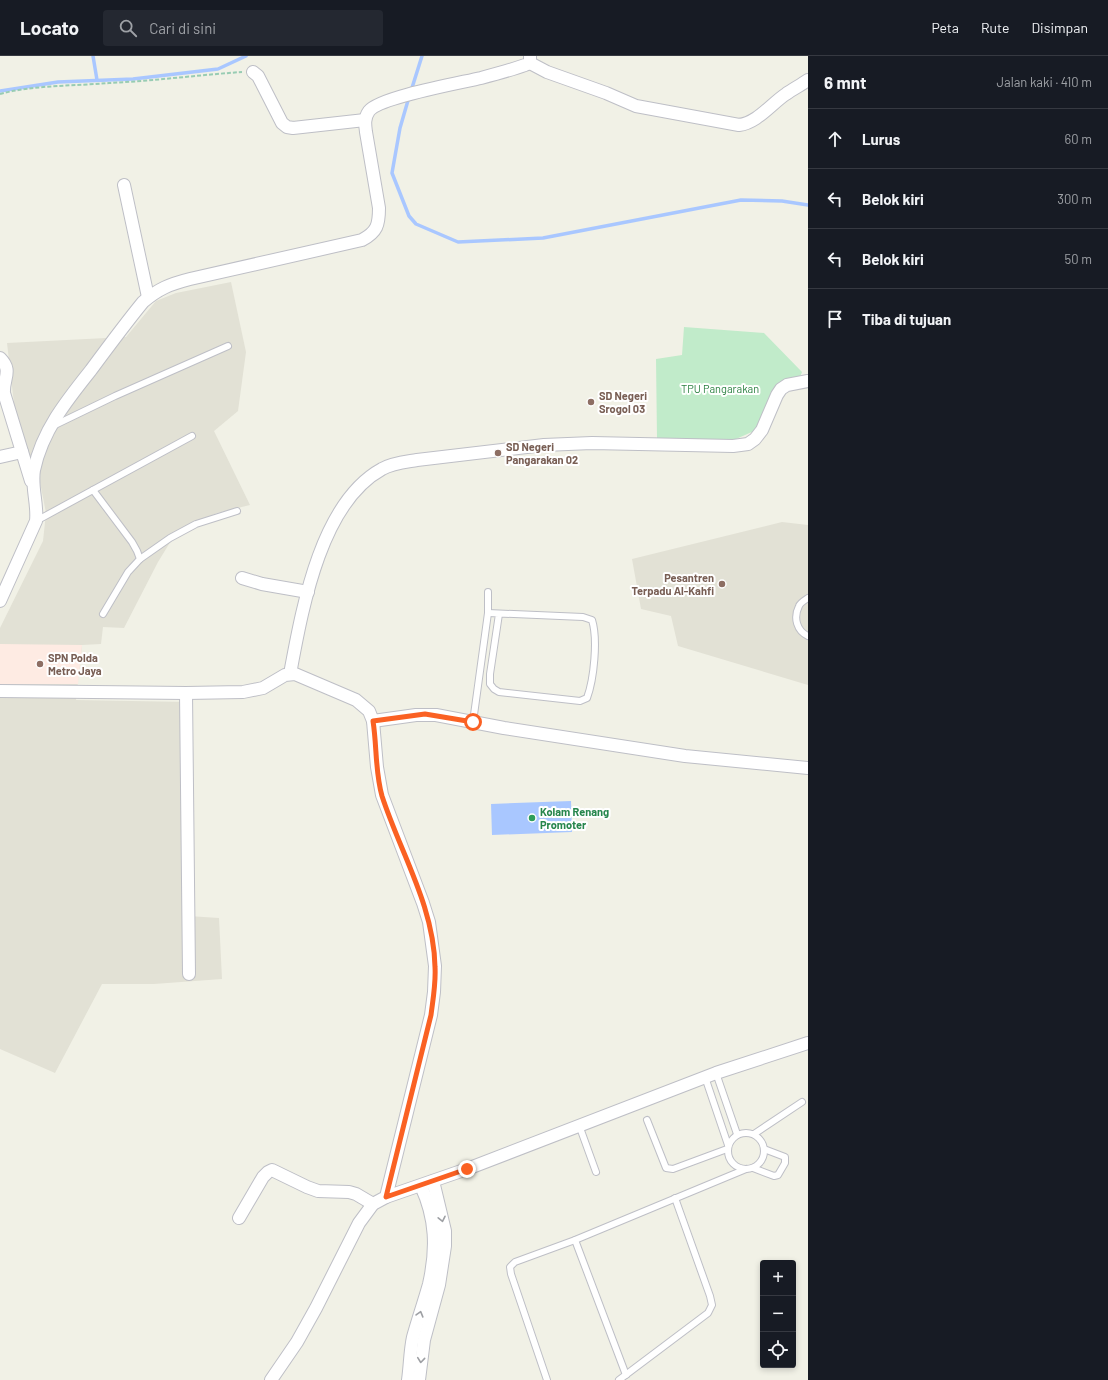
<!DOCTYPE html>
<html lang="id">
<head>
<meta charset="utf-8">
<style>
  body { margin:0; font-family:Barlow,sans-serif; background:#242831; color:#f1f3f6 }
  .controls { position:absolute; right:12px; bottom:12px; display:grid; overflow:hidden; border-radius:4px; box-shadow:0 2px 6px #0003 }
  .controls button { width:36px; height:36px; display:grid; place-items:center; padding:0; border:0; border-bottom:1px solid #363941; background:#171b24; color:#f1f3f6; font:20px sans-serif }
  .stop { position:absolute; width:12px; height:12px; margin:-9px; border:3px solid #fa6123; border-radius:50%; background:#fff }
  .stop.end { background:#fa6123; border-color:#fff; box-shadow:0 1px 4px #0008 }
  .list { margin:0; padding:0; list-style:none }
  h2 { display:flex; justify-content:space-between; align-items:center; height:52px; margin:0; padding:0 16px; font-size:17px }
  h2 small { font-size:13px; font-weight:400; color:#9ea1a6 }
  .list li { display:grid; grid-template-columns:26px 1fr auto; gap:12px; align-items:center; box-sizing:border-box; height:60px; padding:0 16px; border-top:1px solid #363941 }
  .list b { display:block; font-size:15px; white-space:nowrap }
  .list em { font-size:13px; font-style:normal; color:#9ea1a6 }
  .icon { flex:none; width:22px; height:22px; fill:none; stroke:currentColor; stroke-width:2; stroke-linecap:round; stroke-linejoin:round }
  .map { position:relative; flex:none; width:808px; height:1324px; overflow:hidden }
  header { display:flex; align-items:center; gap:24px; box-sizing:border-box; height:56px; padding:0 20px; background:#171b24; border-bottom:1px solid #363941 }
  header strong { font-size:19px }
  nav { display:flex; gap:22px; margin-inline-start:auto; font-size:14px }
  .search { width:280px; height:36px; background:#242831; display:flex; align-items:center; gap:10px; box-sizing:border-box; padding:0 14px; border-radius:4px; color:#9ea1a6; font-size:15px }
  main { display:flex }
  aside { flex:1; background:#171b24 }
  .map>svg:first-child { display:block }
  .education { fill:#e2e1d5 }
  .medical { fill:#feebe3 }
  .green { fill:#c1ebca }
  .water { fill:#a9c7ff }
  .lines { fill:none; stroke-linecap:round; stroke-linejoin:round }
  .stream { stroke:#a9c7ff; stroke-width:3.5 }
  .lane-casing { stroke:#bebfc6; stroke-width:8 }
  .street-casing { stroke:#bebfc6; stroke-width:14 }
  .path { stroke:#98ccb3; stroke-width:2; stroke-dasharray:4 2; stroke-linecap:butt }
  .lane { stroke:#fff; stroke-width:6 }
  .street { stroke:#fff; stroke-width:12 }
  .oneway { stroke:#9ea0a4 }
  .route { stroke:#fa6123; stroke-width:5 }
  .education-dot { fill:#8d6e63; stroke:#fff; stroke-width:1.5 }
  .leisure-dot { fill:#2e9e5b; stroke:#fff; stroke-width:1.5 }
  .labels { text-anchor:middle; stroke-width:4; stroke-linejoin:round; paint-order:stroke }
  .park-label { font-size:11px; fill:#2b8141; stroke:#fff }
  .education-label { font-size:11px; font-weight:bold; fill:#785e54; stroke:#fff; text-anchor:start }
  .leisure-label { font-size:11px; font-weight:bold; fill:#27864d; stroke:#fff; text-anchor:start }
</style>
</head>
<body>
<header>
<strong>Locato</strong>
<div class="search"><svg class="icon" aria-label="search" viewBox="0 0 24 24"><circle cx="10" cy="10" r="6"/><path d="M15 15l6 6"/></svg>Cari di sini</div>
<nav><a>Peta</a><a>Rute</a><a>Disimpan</a></nav>
</header>
<main>
<div class="map">
<svg width="808" height="1324" viewBox="0 0 808 1324">
  <rect width="100%" height="100%" fill="#f1f1e6"/>
  <g class="education">
    <polygon points="231,226 246,296 238,355 214,375 250,449 217,457 177,475 158,506 124,572 103,571 101,588 82,589 76,644 188,646 188,860 219,862 222,923 154,928 102,928 55,1017 0,993 0,572 43,485 46,457 39,421 18,382 7,287 126,281 156,245 176,237"/>
    <polygon points="782,466 808,469 808,629 678,590 671,560 641,553 632,503"/>
  </g>
  <polygon class="medical" points="0,588 82,589 78,628 0,628"/>
  <polygon class="green" points="684,271 764,277 802,316 800,321 784,331 763,371 736,383 698,388 657,382 656,303 682,299"/>
  <polygon class="water" points="571,745 572,776 492,779 491,748"/>
  <g class="lines">
    <g class="stream">
      <polyline points="93,0 97,24"/>
      <polyline points="0,35 58,26 133,23 218,13 246,0"/>
      <polyline points="411,35 422,0"/>
      <polyline points="409,41 400,72 392,117 409,160 416,168 458,186 543,182 741,144 782,145 808,149"/>
    </g>
    <defs>
      <g id="lane">
        <polyline points="53,370 115,340 228,290"/>
        <polyline points="93,434 132,486 137,495 140,503 128,516 103,558"/>
        <polyline points="36,465 192,380"/>
        <polyline points="140,503 170,482 196,468 237,455"/>
        <path d="M 808,542 C 805,544 800,547 799,550 C 793,562 797,575 808,580"/>
        <path d="M 488,557 L 583,561 L 592,564 C 598,583 594,623 587,642 L 580,645 L 499,636 L 494,633 L 490,628 L 490,618 L 499,558"/>
        <polyline points="473,666 488,557 488,536"/>
        <polyline points="716,1017 737,1078"/>
        <polyline points="705,1021 728,1089"/>
        <polyline points="647,1064 666,1112 673,1113 727,1093"/>
        <polyline points="579,1069 596,1116"/>
        <circle cx="746" cy="1095" r="18"/>
        <polyline points="754,1078 802,1046"/>
        <polyline points="753,1112 774,1120 778,1119 785,1107 785,1101 764,1093"/>
        <polyline points="575,1184 626,1319"/>
        <polyline points="547,1324 511,1218 510,1211 515,1206 575,1184 746,1113"/>
        <polyline points="619,1324 708,1257 712,1249 710,1240 675,1142"/>
      </g>
      <g id="street">
        <path d="M 530,7 L 547,16 L 606,37 L 636,50 L 739,69 C 757,67 771,48 786,38 C 793,33 801,29 808,24"/>
        <polyline points="253,16 258,20 282,67 287,71 293,72 365,64"/>
        <polyline points="124,129 148,241"/>
        <path d="M 0,302 C 13,315 3,322 4,337 L 31,425"/>
        <polyline points="0,401 22,396"/>
        <polyline points="242,522 262,528 308,536"/>
        <path d="M 0,545 L 36,465 C 38,448 31,431 34,414 C 42,375 67,344 91,314 C 108,291 125,268 143,246 C 158,233 170,228 190,223 L 362,184 C 377,176 379,169 379,152 L 366,76 C 365,69 364,62 369,55 C 380,41 460,27 481,22 C 496,18 511,14 525,9 L 530,7 L 530,0"/>
        <path d="M 290,618 C 302,554 320,447 382,413 C 392,407 405,406 417,404 L 544,389 L 592,387 L 733,390 L 748,388 L 755,383 L 762,374 L 777,339 L 781,333 L 787,329 L 808,325"/>
        <polyline points="0,635 186,637 243,636 263,632 285,619 295,618 356,644 369,655 373,665 377,711 382,739 423,847 429,866 435,910 434,936 431,959 386,1141 373,1148 359,1167 316,1252 297,1286 271,1324"/>
        <polyline points="186,637 189,918"/>
        <polyline points="373,665 416,659 436,659 504,672 685,700 808,712"/>
        <polyline points="386,1141 467,1113 716,1017 808,987"/>
        <polyline points="239,1162 263,1121 268,1116 272,1114 307,1131 318,1135 349,1136 356,1138 373,1148"/>
        <path d="M 408,1324 C 410,1310 410,1295 413,1281 C 418,1263 424,1246 429,1228 C 437,1193 436,1162 421,1130"/>
        <polyline points="419,1324 424,1284 439,1229 445,1190 445,1175 433,1125"/>
      </g>
    </defs>
    <use href="#lane" class="lane-casing"/>
    <use href="#street" class="street-casing"/>
    <path class="path" d="M 0,38 C 32,29 75,30 109,27 C 153,25 198,19 242,16"/>
    <use href="#lane" class="lane"/>
    <use href="#street" class="street"/>
  </g>
  <defs><path id="oneway-chevron" d="M-2-3.5L2.5 0L-2 3.5" fill="none" stroke-width="1.6" stroke-linecap="round" stroke-linejoin="round"/></defs>
  <g class="oneway">
    <use href="#oneway-chevron" transform="translate(442 1163) rotate(78)"/>
    <use href="#oneway-chevron" transform="translate(420 1258) rotate(-74)"/>
    <use href="#oneway-chevron" transform="translate(421 1304) rotate(96)"/>
  </g>
  <g class="lines">
    <path class="route" d="M 467,1113 L 386,1141 L 431,959 C 433,943 436,927 435,911 C 434,850 400,796 382,740 C 375,716 377,690 373,665 L 425,658 L 473,666"/>
  </g>
  <g class="education-dot">
    <circle cx="591" cy="346" r="4"/>
    <circle cx="498" cy="397" r="4"/>
    <circle cx="722" cy="528" r="4"/>
    <circle cx="40" cy="608" r="4"/>
  </g>
  <circle class="leisure-dot" cx="532" cy="762" r="4"/>
  <g class="labels">
    <g class="park-label">
      <text x="720" y="337">TPU Pangarakan</text>
    </g>
    <g class="education-label">
      <text x="599" y="344">SD Negeri<tspan x="599" dy="13">Srogol 03</tspan></text>
      <text x="506" y="395">SD Negeri<tspan x="506" dy="13">Pangarakan 02</tspan></text>
      <text x="714" y="526" text-anchor="end">Pesantren<tspan x="714" dy="13">Terpadu Al-Kahfi</tspan></text>
      <text x="48" y="606">SPN Polda<tspan x="48" dy="13">Metro Jaya</tspan></text>
    </g>
    <g class="leisure-label">
      <text x="540" y="760">Kolam Renang<tspan x="540" dy="13">Promoter</tspan></text>
    </g>
  </g>
</svg>
<div class="controls">
<button>+</button>
<button>−</button>
<button><svg class="icon" aria-label="locate" viewBox="0 0 24 24"><circle cx="12" cy="12" r="6"/><path d="M12 2v4M12 18v4M2 12h4M18 12h4"/></svg></button>
</div>
<div class="stop" style="left:473px;top:666px"></div>
<div class="stop end" style="left:467px;top:1113px"></div>
</div>
<aside>
<h2>6 mnt<small>Jalan kaki · 410 m</small></h2>
<ul class="list">
<li><svg class="icon" aria-label="ahead" viewBox="0 0 24 24"><path d="M12 20V5M6 11l6-6 6 6"/></svg><div><b>Lurus</b></div><em>60 m</em></li>
<li><svg class="icon" aria-label="left" viewBox="0 0 24 24"><path d="M17 20v-9H6M10 6l-5 5 5 5"/></svg><div><b>Belok kiri</b></div><em>300 m</em></li>
<li><svg class="icon" aria-label="left" viewBox="0 0 24 24"><path d="M17 20v-9H6M10 6l-5 5 5 5"/></svg><div><b>Belok kiri</b></div><em>50 m</em></li>
<li><svg class="icon" aria-label="arrive" viewBox="0 0 24 24"><path d="M6 21V4h12l-3 4 3 4H6"/></svg><div><b>Tiba di tujuan</b></div></li>
</ul>
</aside>
</main>
</body>
</html>
